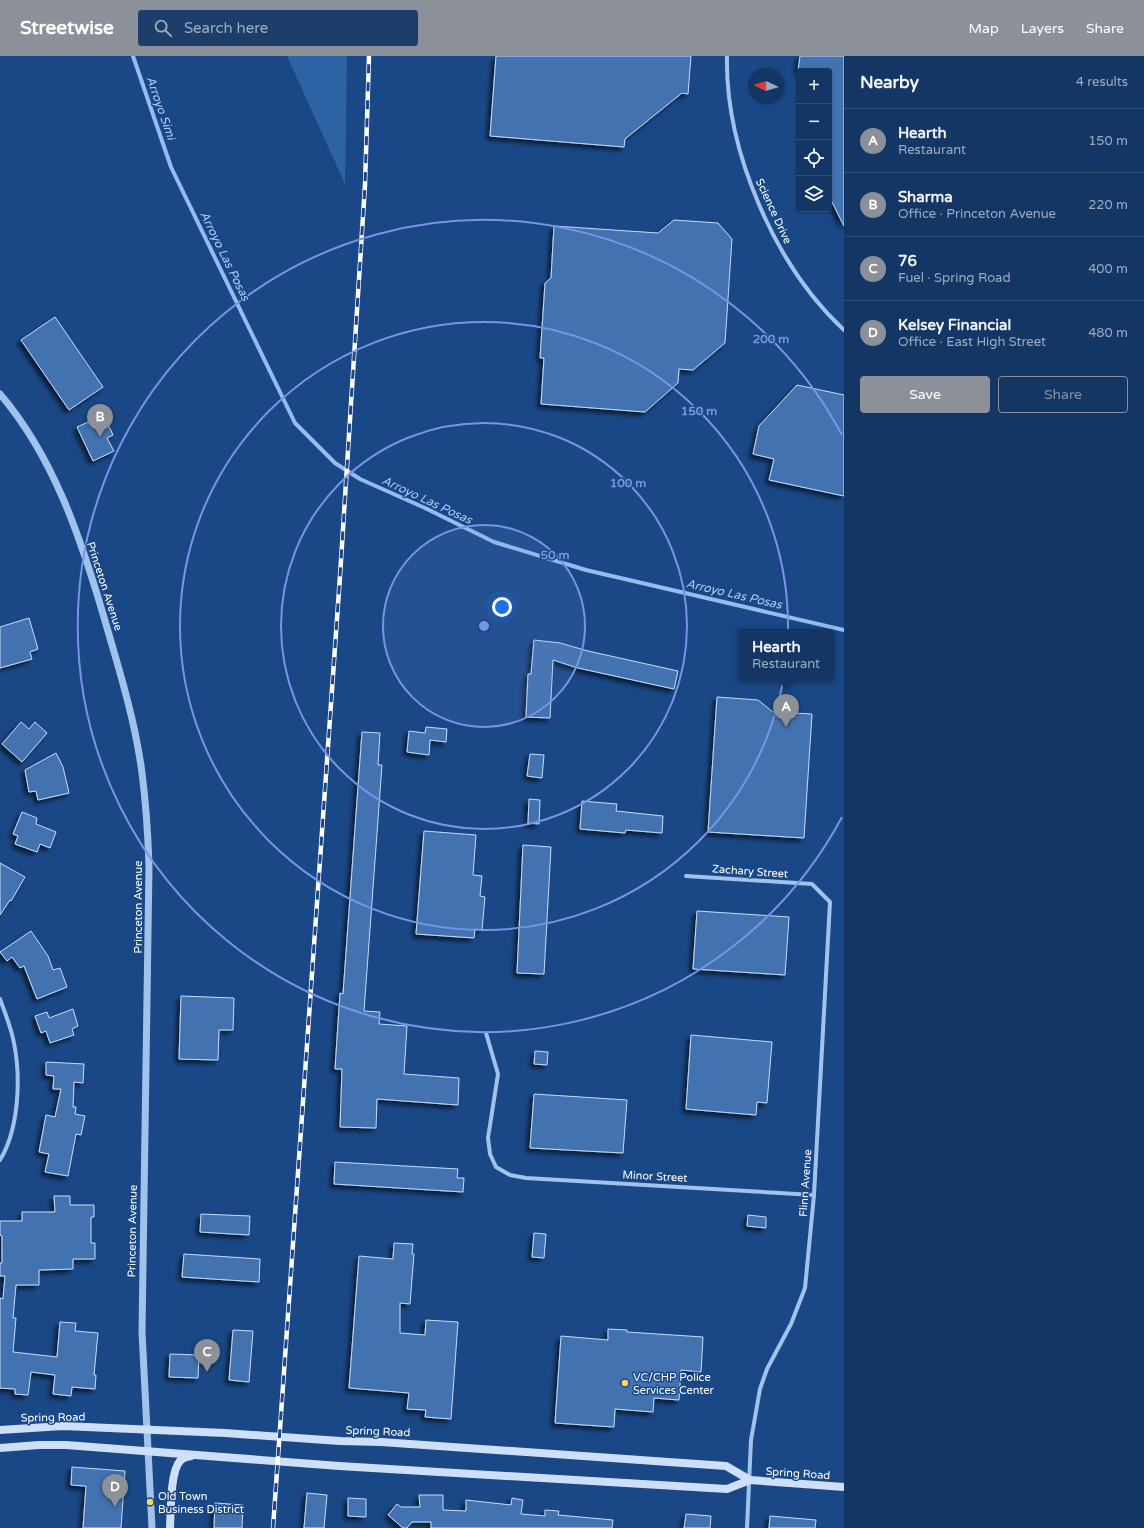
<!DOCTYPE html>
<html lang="en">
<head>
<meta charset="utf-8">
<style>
  body { margin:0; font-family:"Varela Round",sans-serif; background:#1d3e6a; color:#f1f3f6 }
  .controls { position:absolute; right:12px; top:12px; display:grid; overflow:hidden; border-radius:4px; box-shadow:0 1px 3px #0004 }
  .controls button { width:36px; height:36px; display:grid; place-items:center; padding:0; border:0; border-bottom:1px solid #335078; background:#143664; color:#f1f3f6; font:20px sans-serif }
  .compass { position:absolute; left:748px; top:12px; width:36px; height:36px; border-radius:50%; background:#143664; box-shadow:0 1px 3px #0004; rotate:274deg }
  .you { position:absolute; left:502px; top:551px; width:14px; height:14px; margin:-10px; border:3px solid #fff; border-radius:50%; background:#1a73e8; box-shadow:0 0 0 6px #1a73e833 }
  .badge { display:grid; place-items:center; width:26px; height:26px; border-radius:50%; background:#8c9099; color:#fff; font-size:13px; font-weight:700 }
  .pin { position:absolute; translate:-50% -33px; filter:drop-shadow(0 1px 2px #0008) }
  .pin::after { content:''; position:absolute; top:21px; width:14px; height:12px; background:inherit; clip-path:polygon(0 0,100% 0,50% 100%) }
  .popup { position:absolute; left:738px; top:573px; width:96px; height:52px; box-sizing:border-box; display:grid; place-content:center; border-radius:4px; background:#143664; filter:drop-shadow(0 1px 3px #0005); font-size:13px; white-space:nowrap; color:#9dabbf }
  .popup b { font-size:15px; color:#f1f3f6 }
  .popup::after { content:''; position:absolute; left:50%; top:100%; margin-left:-8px; border:8px solid transparent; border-top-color:#143664 }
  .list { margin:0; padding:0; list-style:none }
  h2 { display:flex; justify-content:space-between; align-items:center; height:52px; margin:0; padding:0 16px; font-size:17px }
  h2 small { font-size:13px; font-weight:400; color:#9dabbf }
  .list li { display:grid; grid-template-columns:26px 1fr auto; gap:12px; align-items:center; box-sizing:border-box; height:64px; padding:0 16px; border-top:1px solid #335078 }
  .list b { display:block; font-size:15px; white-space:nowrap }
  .list p { margin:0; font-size:13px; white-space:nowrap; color:#9dabbf }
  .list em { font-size:13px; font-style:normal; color:#9dabbf }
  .actions { display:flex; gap:8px; padding:12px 16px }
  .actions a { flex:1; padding:9px 0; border:1px solid #8c9099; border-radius:4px; text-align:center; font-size:14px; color:#8c9099 }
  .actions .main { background:#8c9099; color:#fff }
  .icon { flex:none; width:22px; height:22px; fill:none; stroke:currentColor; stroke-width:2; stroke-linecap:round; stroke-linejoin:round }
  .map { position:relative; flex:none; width:844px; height:1472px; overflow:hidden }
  header { display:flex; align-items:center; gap:24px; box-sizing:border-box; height:56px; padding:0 20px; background:#8c9099; color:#fff }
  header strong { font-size:19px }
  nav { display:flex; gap:22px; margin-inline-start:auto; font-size:14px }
  .search { width:280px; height:36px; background:#1d3e6a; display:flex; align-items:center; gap:10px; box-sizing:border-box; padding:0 14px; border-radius:4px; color:#9dabbf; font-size:15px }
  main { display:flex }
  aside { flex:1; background:#143664 }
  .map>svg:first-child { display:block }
  .green { fill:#2d62a4 }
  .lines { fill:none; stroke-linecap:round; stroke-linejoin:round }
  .stream { stroke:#93bdee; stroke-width:4 }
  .building { fill:#4272af; stroke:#c6dcf9; filter:url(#shadow) }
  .minor { stroke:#a0c2ec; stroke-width:4 }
  .tertiary { stroke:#a0c2ec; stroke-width:7 }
  .secondary { stroke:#cddff9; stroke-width:8 }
  .rail-casing { stroke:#fff; stroke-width:4.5 }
  .rail { stroke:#1a4886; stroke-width:3; stroke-dasharray:9; stroke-linecap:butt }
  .ring { fill:none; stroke:#7795e8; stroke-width:2 }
  .poi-dot { fill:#fed15c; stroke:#1a4886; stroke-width:1.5 }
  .labels { text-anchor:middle; stroke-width:3; stroke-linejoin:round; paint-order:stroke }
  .street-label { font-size:11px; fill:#fff; stroke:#1a4886 }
  .poi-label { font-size:11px; fill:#fff; stroke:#1a4886; text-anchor:start }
  .water-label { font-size:12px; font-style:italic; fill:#acccf3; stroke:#1a4886 }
  .centre { fill:#7795e8; stroke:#1a4886; stroke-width:2 }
  .ring-label { font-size:12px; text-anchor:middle; font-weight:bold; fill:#7795e8; stroke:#1a4886; stroke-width:3; stroke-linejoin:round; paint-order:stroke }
</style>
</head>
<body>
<header>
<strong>Streetwise</strong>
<div class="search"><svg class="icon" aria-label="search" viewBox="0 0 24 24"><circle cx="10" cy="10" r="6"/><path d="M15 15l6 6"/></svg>Search here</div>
<nav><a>Map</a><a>Layers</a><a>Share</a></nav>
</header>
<main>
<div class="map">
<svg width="844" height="1472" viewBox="0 0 844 1472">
  <defs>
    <filter id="shadow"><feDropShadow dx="-3.5" dy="3.5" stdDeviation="2" flood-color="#0009"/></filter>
  </defs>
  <rect width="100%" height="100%" fill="#1a4886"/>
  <polygon class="green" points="287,0 347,0 345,128"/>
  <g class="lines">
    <polyline class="stream" points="133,0 171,111 295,367 335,407 360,423 425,452 494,486 586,514 844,574"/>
  </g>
  <g class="building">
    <polygon points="496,0 691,0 688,38 682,37 625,83 624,91 490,80"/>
    <polygon points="800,0 844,0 844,170 829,140 829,15 798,15"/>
    <polygon points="674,164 718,167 732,183 725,287 693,314 679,313 678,327 645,356 541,348 544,302 540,302 545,227 551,222 554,170 658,177"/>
    <polygon points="55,261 103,331 69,354 21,284"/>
    <polygon points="797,329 844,339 844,440 769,424 774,403 753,398 759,370"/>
    <polygon points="104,359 113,379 107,382 114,395 93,405 77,371"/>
    <polygon points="29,562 38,593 30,596 32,603 0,612 0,571"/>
    <polygon points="534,584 560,587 588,595 678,615 674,633 578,612 553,604 550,662 526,661 528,618 531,618"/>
    <polygon points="717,641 758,644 773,656 812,658 804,782 708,776"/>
    <polygon points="21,666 29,673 35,666 47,677 22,706 2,688"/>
    <polygon points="426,671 447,673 446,686 430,684 429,699 407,696 409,675 425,677"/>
    <polygon points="362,676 380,677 378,709 382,709 364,955 380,956 379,968 407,970 404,1018 459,1022 458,1049 377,1043 376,1072 340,1071 342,1013 335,1013 340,937 343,938"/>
    <polygon points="56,697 63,711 69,737 38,744 36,735 29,736 25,714"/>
    <polygon points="530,698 544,699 542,722 527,720"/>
    <polygon points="529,743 540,744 539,768 528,767"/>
    <polygon points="582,745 617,748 616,755 663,760 662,777 626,774 625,777 580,773"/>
    <polygon points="22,756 37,762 36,768 56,776 50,792 40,788 37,796 15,788 18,780 13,778"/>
    <polygon points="424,775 476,779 473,819 482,820 480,840 485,841 482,874 475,873 474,882 416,878"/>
    <polygon points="523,789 551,791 544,918 517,917"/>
    <polygon points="0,807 25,821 11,845 10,844 0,859"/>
    <polygon points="697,855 789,861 785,919 693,913"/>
    <polygon points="31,875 48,900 53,914 60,912 67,931 37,943 24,910 20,912 12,901 7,905 0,896"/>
    <polygon points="181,940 234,942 233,974 219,974 218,1004 179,1003"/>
    <polygon points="73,953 78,970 72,973 74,979 50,987 46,975 41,977 35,960 47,956 49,962"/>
    <polygon points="691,979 772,986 767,1047 757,1046 756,1059 686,1053"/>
    <polygon points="535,995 548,996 547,1009 534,1008"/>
    <polygon points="46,1006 84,1008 83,1027 74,1026 73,1051 76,1051 75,1058 85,1060 81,1079 76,1078 68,1120 45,1116 49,1098 39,1096 46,1059 55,1061 61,1033 53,1033 54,1020 46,1019"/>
    <polygon points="534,1038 627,1044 623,1097 530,1092"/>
    <polygon points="335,1106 458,1113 457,1122 464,1122 463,1136 334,1128"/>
    <polygon points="54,1140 70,1140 70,1149 94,1149 94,1161 91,1161 91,1187 95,1187 95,1203 73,1203 73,1213 39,1214 39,1229 16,1229 13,1262 16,1262 13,1296 57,1301 60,1266 76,1267 75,1275 98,1277 94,1319 96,1319 95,1333 72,1331 71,1340 53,1338 55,1319 31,1316 28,1339 15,1338 15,1333 0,1332 0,1242 3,1243 5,1220 0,1220 0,1207 2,1207 2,1180 0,1179 0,1165 22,1165 22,1156 55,1156"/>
    <polygon points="201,1158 250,1160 249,1179 200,1176"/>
    <polygon points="748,1159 766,1161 766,1172 747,1170"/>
    <polygon points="534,1177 546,1178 544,1202 532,1201"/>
    <polygon points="394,1187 413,1188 412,1198 414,1198 410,1248 400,1247 400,1277 425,1279 426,1264 458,1266 451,1363 425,1361 426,1354 407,1353 409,1337 349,1332 359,1200 393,1203"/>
    <polygon points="184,1198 260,1203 259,1226 182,1221"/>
    <polygon points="608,1273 627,1274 627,1276 703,1281 701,1316 681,1314 679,1344 654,1342 653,1356 615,1353 614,1371 555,1367 561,1280 608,1284"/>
    <polygon points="233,1274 253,1275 249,1326 229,1324"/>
    <polygon points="170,1298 199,1299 198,1322 169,1321"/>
    <polygon points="72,1411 125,1415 121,1472 83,1472 86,1430 71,1429"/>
    <polygon points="307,1437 327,1439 324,1472 304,1472"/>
    <polygon points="419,1439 443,1439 443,1454 466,1455 466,1444 511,1449 512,1442 523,1444 521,1458 545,1460 545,1454 559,1455 558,1459 613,1464 612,1472 431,1472 431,1466 412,1466 407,1472 403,1472 388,1459 397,1448 401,1451 420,1451"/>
    <polygon points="348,1442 366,1443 366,1461 348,1460"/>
    <polygon points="215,1447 243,1449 242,1472 214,1472"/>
    <polygon points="686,1458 711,1460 710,1472 684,1472"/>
    <polygon points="770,1460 816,1464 815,1472 769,1472"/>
  </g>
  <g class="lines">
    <g class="minor">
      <path d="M 727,0 C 725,94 775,210 844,274"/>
      <polyline points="686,820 812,828 830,846 814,1139 805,1232 791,1268 767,1313 760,1333 751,1384 747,1472"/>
      <path d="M 0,943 C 5,957 11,971 14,987 C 21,1022 19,1073 0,1104"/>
      <polyline points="486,977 498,1018 488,1082 490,1098 496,1111 510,1119 526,1122 814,1139"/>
    </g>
    <path class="tertiary" d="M 0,338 C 53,400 80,480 103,558 C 118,610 135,663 142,717 C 146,748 148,779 149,810 L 142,1276 L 152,1472"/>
    <g class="secondary">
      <polyline points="0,1374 63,1370 225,1377 340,1385 381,1386 726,1410 750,1424"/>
      <polyline points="0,1392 39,1389 66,1389 339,1410 727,1433 750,1424 844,1431"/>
      <path d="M 170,1472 C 171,1456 170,1416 180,1405 C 183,1401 187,1401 191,1400"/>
    </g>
    <defs>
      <polyline id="rail" points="273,1472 340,520 365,129 369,0"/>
    </defs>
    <use href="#rail" class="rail-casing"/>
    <use href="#rail" class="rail"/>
  </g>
  <circle cx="484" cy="570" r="101" fill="#7795e8" fill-opacity=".12"/>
  <g class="ring">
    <circle cx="484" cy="570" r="101"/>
    <circle cx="484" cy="570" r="203"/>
    <circle cx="484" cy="570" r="304"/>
    <path d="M842 761A406 406 0 1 1 842 379"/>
  </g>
  <g class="poi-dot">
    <circle cx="625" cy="1327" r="4"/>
    <circle cx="150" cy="1446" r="4"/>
  </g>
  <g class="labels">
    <g class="street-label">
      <text transform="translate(774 155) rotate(65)" y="4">Science Drive</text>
      <text transform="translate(105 530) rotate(72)" y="4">Princeton Avenue</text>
      <text transform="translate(750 815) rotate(4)" y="4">Zachary Street</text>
      <text transform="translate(138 851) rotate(-90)" y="4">Princeton Avenue</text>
      <text transform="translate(655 1120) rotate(3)" y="4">Minor Street</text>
      <text transform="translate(805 1127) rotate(-86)" y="4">Flinn Avenue</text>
      <text transform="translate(132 1175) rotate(-89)" y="4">Princeton Avenue</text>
      <text transform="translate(53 1361) rotate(-1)" y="4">Spring Road</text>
      <text transform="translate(378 1375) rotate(2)" y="4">Spring Road</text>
      <text transform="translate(798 1417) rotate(4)" y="4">Spring Road</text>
    </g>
    <g class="poi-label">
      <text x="633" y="1325">VC/CHP Police<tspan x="633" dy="13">Services Center</tspan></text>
      <text x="158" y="1444">Old Town<tspan x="158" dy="13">Business District</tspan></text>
    </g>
    <g class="water-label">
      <text transform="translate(161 52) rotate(71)" y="4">Arroyo Simi</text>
      <text transform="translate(225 200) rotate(64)" y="4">Arroyo Las Posas</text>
      <text transform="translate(427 444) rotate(25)" y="4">Arroyo Las Posas</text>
      <text transform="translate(734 538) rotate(13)" y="4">Arroyo Las Posas</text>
    </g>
  </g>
  <circle cx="484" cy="570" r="6" class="centre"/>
  <g class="ring-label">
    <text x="771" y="287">200 m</text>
    <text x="699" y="359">150 m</text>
    <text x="628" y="431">100 m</text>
    <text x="555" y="503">50 m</text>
  </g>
</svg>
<div class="controls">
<button>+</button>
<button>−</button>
<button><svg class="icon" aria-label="locate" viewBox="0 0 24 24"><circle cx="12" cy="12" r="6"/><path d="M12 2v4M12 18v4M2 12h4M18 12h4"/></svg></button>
<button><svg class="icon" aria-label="layers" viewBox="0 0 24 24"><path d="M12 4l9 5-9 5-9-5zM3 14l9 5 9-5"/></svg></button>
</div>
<svg class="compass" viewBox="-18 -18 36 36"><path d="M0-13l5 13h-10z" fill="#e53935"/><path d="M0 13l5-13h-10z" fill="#9dabbf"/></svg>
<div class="you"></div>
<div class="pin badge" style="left:786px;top:671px">A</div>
<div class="popup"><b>Hearth</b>Restaurant</div>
<div class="pin badge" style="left:100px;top:381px">B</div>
<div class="pin badge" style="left:207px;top:1316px">C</div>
<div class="pin badge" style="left:115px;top:1451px">D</div>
</div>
<aside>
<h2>Nearby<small>4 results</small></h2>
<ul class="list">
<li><span class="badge">A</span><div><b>Hearth</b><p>Restaurant</p></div><em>150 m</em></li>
<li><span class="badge">B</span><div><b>Sharma</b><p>Office · Princeton Avenue</p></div><em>220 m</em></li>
<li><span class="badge">C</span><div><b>76</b><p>Fuel · Spring Road</p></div><em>400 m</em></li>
<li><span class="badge">D</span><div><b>Kelsey Financial</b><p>Office · East High Street</p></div><em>480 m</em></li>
</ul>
<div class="actions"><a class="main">Save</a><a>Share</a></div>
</aside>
</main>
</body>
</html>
